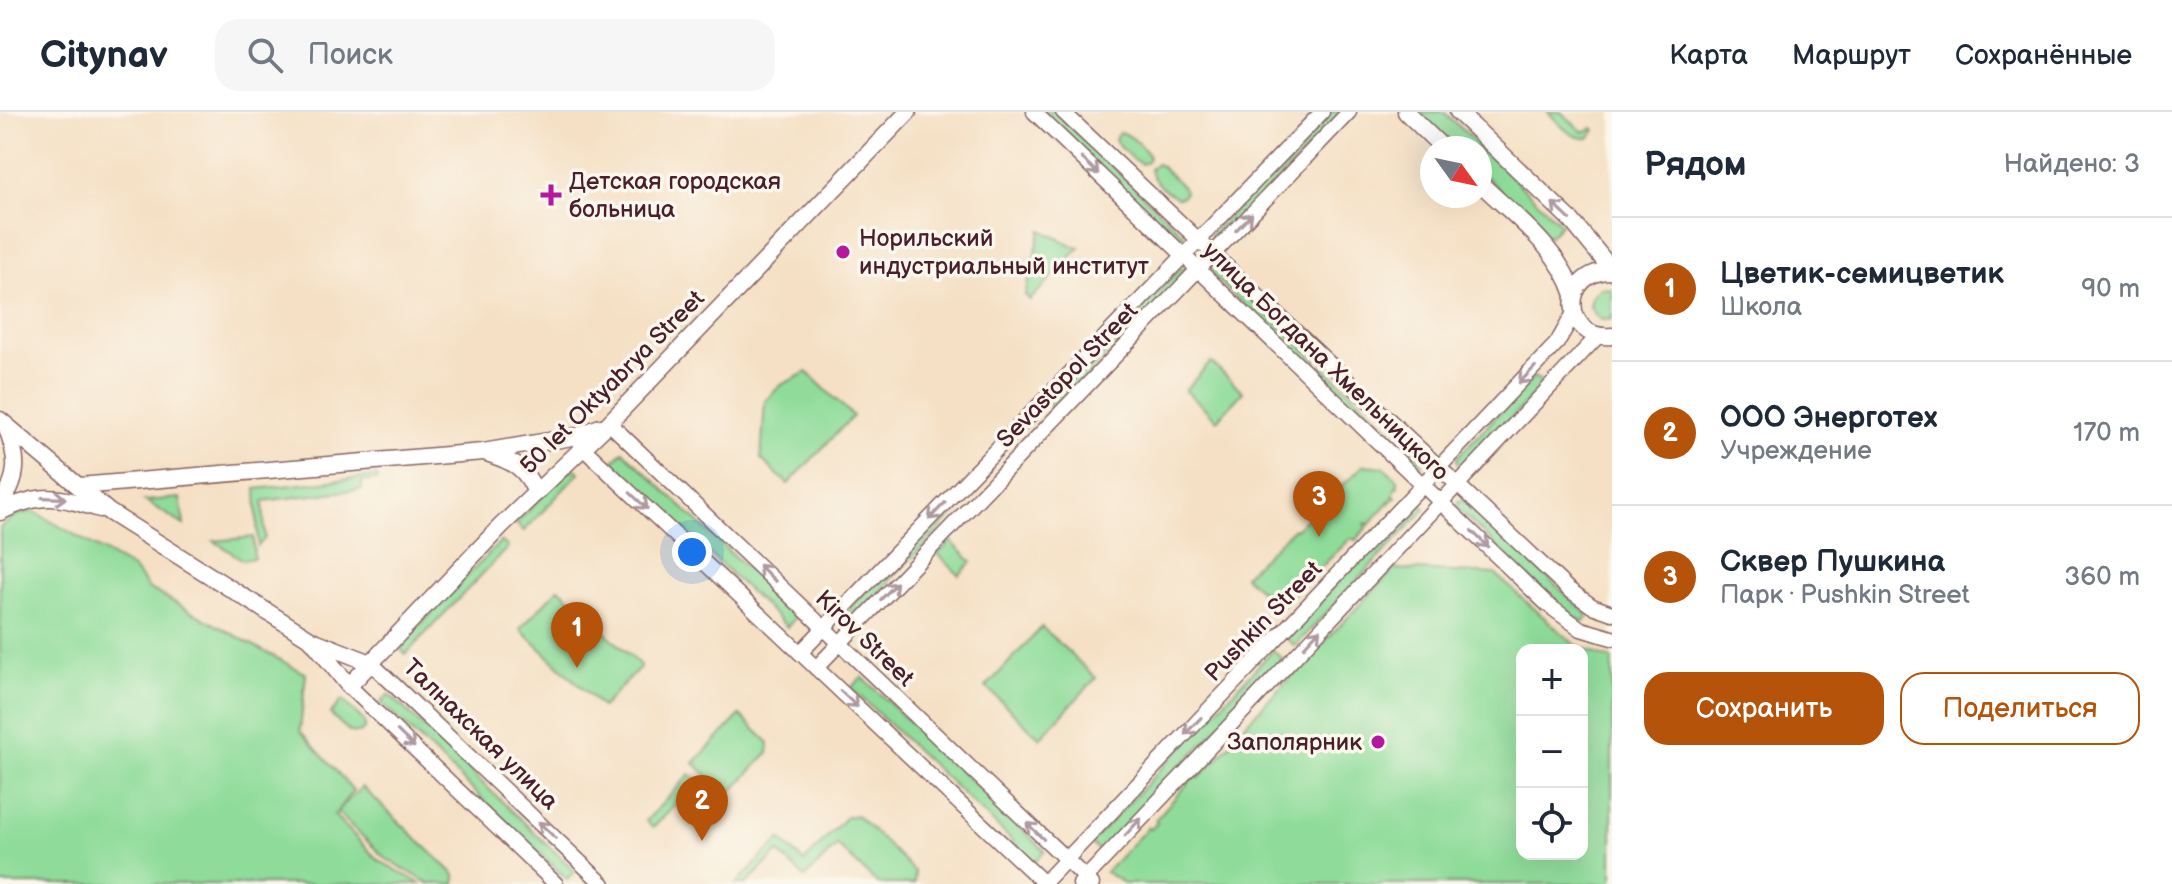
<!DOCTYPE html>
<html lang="ru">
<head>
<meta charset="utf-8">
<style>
  body { margin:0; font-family:"Balsamiq Sans",sans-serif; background:#f6f6f7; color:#1f2937 }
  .controls { position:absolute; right:24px; bottom:24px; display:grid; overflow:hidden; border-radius:16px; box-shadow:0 8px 32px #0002 }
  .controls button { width:72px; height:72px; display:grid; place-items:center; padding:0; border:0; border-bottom:2px solid #e0e1e3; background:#fff; color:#1f2937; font:40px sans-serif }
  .compass { position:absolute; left:1420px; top:24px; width:72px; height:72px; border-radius:50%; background:#fff; box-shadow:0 8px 32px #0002; rotate:123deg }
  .you { position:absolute; left:692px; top:440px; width:28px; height:28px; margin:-20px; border:6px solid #fff; border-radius:50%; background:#1a73e8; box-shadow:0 0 0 12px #1a73e833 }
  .badge { display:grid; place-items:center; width:52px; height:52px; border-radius:50%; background:#b45309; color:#fff; font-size:26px; font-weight:700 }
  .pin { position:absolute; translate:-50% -66px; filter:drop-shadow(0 2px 4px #0008) }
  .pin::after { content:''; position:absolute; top:42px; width:28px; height:24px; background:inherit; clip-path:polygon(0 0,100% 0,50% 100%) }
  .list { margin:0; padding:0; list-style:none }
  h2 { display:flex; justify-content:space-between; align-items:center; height:104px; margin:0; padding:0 32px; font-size:34px }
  h2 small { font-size:26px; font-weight:400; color:#747a83 }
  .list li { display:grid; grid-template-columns:52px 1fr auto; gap:24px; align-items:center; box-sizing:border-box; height:144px; padding:0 32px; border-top:2px solid #e0e1e3 }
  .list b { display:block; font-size:30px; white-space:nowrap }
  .list p { margin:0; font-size:26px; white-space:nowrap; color:#747a83 }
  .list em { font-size:26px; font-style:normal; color:#747a83 }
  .actions { display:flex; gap:16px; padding:24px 32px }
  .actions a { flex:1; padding:18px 0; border:2px solid #b45309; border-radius:24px; text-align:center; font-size:28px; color:#b45309 }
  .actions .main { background:#b45309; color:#fff }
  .icon { flex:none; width:44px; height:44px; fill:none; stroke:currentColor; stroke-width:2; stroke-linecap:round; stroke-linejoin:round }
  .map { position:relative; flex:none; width:1612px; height:772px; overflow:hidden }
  header { display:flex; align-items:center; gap:48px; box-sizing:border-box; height:112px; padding:0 40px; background:#fff; border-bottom:2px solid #e0e1e3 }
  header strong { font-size:38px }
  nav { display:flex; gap:44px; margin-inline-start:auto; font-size:28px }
  .search { width:560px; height:72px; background:#f6f6f7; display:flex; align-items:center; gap:20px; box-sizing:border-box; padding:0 28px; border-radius:24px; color:#747a83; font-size:30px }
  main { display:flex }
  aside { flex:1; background:#fff }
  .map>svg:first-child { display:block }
  .green { fill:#8fdc9a; stroke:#6c7e62; stroke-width:2; fill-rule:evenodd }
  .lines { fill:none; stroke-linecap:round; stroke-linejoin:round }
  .tertiary-casing { stroke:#866361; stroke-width:17 }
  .secondary-casing { stroke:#866361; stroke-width:19 }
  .tertiary { stroke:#fff; stroke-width:14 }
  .secondary { stroke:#fff; stroke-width:16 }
  .oneway { stroke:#ae9aa0 }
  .poi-dot { fill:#b5179e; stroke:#fbf7ec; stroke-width:3 }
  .labels { text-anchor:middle; stroke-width:7; stroke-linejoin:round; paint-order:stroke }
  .poi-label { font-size:24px; fill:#4a1f2b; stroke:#fbf7ec; text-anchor:start }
  .street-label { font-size:24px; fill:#4a1f2b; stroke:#fbf7ec }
</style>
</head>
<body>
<header>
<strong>Citynav</strong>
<div class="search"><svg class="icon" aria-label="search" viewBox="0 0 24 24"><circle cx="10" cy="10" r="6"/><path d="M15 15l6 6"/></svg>Поиск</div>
<nav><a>Карта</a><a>Маршрут</a><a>Сохранённые</a></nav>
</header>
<main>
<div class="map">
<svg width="1612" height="772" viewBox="0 0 1612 772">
  <rect width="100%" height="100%" fill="#fbf7ec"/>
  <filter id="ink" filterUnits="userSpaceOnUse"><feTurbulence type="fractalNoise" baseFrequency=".0125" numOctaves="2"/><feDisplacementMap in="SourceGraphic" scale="16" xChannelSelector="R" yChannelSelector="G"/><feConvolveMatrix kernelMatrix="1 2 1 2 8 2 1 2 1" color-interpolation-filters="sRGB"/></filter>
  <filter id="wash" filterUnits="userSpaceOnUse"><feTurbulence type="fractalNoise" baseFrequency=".006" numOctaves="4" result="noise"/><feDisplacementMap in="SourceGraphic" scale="32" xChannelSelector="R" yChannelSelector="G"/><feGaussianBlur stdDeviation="1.8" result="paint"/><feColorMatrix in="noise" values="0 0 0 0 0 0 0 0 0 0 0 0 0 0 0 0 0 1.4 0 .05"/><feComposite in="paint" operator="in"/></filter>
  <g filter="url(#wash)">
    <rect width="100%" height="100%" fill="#f5e0c5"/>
    <g class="green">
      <polygon points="1042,0 1055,0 1183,122 1184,129 1177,129"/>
      <polygon points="1331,0 1343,0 1217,130 1211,129 1211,122"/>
      <polygon points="1418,0 1444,0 1561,112 1549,125 1480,59 1480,36 1456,36"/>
      <path d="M 1548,0 L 1561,0 L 1583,20 L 1593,16 L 1595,18 L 1589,26 C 1571,28 1560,12 1548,0 Z"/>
      <path d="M 1119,20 C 1130,21 1144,36 1149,45 L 1147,50 L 1142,52 C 1133,48 1119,36 1115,27 Z"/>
      <path d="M 1157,52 L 1161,54 L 1183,75 L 1185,80 L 1183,84 L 1178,86 C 1168,82 1151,68 1150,57 Z"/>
      <polygon points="1041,118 1072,133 1080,135 1030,188 1025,183"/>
      <polygon points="1182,155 1187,159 1186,163 1054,299 1048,292"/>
      <polygon points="1214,156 1219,156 1317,249 1311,256 1212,163 1211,160"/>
      <polygon points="1601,176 1612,177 1612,207 1602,208 1597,205 1590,195 1592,184"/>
      <polygon points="1211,250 1243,280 1217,308 1185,278"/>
      <polygon points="1322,253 1421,347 1422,354 1419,356 1415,354 1315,260"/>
      <polygon points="807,260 853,304 788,372 761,347 765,289 781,273"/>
      <polygon points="1534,265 1539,268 1541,275 1465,355 1458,353 1456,346"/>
      <polygon points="623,339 797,504 787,515 613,350"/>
      <polygon points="1364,353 1384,355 1398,368 1398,375 1396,374 1393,385 1397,384 1389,391 1389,389 1369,413 1367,411 1365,412 1367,415 1356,428 1351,426 1280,495 1244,464 1293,417 1296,417"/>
      <polygon points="576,357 579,361 524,419 516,412 567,359"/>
      <polygon points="377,364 378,368 362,370 362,377 263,389 265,426 258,434 256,377"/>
      <polygon points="974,368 981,374 852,508 848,508 845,502"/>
      <polygon points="180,386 184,413 145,389"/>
      <polygon points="1416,387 1425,397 1295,534 1285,525"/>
      <polygon points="1464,388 1588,503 1587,507 1583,510 1552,488 1457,396 1458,389"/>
      <polygon points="33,399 134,457 148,476 306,562 300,619 353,678 337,699 362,675 455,763 455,772 430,772 385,746 337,700 334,703 378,748 421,772 0,772 0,415 17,403"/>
      <polygon points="253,425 254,446 243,448 214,429"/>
      <polygon points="501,429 508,435 406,542 401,538 406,528"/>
      <polygon points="951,429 972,450 959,463 938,442"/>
      <path d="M 1394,457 L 1495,462 L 1574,532 L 1596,542 L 1612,547 L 1612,772 L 1125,772 L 1106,760 L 1148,715 L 1150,718 L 1157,711 L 1155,708 L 1207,650 L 1198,667 L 1242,620 L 1237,621 ZM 1522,538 L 1582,538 L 1582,742 L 1522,742 Z"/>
      <polygon points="559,476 641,554 602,595 520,517"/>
      <polygon points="1042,515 1096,566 1040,626 986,575"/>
      <polygon points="1273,538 1283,547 1100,740 1091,731"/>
      <polygon points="862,565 1045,739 1035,750 851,576"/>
      <polygon points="389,582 575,759 567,767 381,591"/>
      <polygon points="342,588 364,609 365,616 360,621 350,620 330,602"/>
      <polygon points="740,603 769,631 768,641 732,679 724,680 694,651"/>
      <polygon points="690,662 698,669 653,716 646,709"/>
      <polygon points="857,703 915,760 914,772 878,772 837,733 805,766 778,740 746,772 736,772 780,727 804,750 846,705"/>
    </g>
  </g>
  <g filter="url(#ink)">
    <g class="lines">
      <defs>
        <g id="tertiary">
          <polyline points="1034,0 1548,493 1581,517 1612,526"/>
          <polyline points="1063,0 1568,477 1592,494 1612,501"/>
          <polyline points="609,311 1092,772"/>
          <polyline points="583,336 1045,772"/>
          <polyline points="800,541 1322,0"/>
          <polyline points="371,551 603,772"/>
          <polyline points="816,556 1349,0"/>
          <polyline points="349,574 556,772"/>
          <polyline points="1043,772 1557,231 1574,201"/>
          <polyline points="1080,772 1598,224"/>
        </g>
        <g id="secondary">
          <polyline points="1406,0 1443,36"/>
          <polyline points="1458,0 1571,108 1612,158"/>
          <path d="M 1480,71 C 1514,104 1559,136 1574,183"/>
          <path d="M 1612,159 C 1559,158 1562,229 1612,224"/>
          <polyline points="0,308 109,400 312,528 371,551"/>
          <path d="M 487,341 C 513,350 525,354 536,381"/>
          <polyline points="79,374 483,340 578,324 600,315"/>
          <path d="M 0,393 C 20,364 18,347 7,316"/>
          <path d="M 0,400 C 41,380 58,384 100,397"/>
          <polyline points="312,528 349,574 501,414 609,311 908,0"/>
        </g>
      </defs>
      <use href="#tertiary" class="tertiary-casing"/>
      <use href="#secondary" class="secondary-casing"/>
      <use href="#tertiary" class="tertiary"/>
      <use href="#secondary" class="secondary"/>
    </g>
    <defs><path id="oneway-shaft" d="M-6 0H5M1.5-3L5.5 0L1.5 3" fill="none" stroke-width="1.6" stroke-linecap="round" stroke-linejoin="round" transform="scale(2)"/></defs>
    <g class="oneway">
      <use href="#oneway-shaft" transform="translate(1090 54) rotate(44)"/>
      <use href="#oneway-shaft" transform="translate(1561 99) rotate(-136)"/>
      <use href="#oneway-shaft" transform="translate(1244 110) rotate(-46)"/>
      <use href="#oneway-shaft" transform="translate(1527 263) rotate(134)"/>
      <use href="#oneway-shaft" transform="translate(54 386) rotate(2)"/>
      <use href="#oneway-shaft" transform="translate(639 389) rotate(43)"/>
      <use href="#oneway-shaft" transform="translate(937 399) rotate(134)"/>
      <use href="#oneway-shaft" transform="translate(1480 427) rotate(44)"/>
      <use href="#oneway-shaft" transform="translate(767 461) rotate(-135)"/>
      <use href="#oneway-shaft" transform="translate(889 479) rotate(-46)"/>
      <use href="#oneway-shaft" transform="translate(1312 526) rotate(-47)"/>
      <use href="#oneway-shaft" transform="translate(849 587) rotate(43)"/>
      <use href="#oneway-shaft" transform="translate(1193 614) rotate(134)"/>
      <use href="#oneway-shaft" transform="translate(406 627) rotate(44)"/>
      <use href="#oneway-shaft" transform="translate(1133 715) rotate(-47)"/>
      <use href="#oneway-shaft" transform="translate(547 718) rotate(-136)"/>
      <use href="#oneway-shaft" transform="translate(1035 719) rotate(-136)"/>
    </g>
  </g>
  <g class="poi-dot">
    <path d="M547 71h8v8h8v8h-8v8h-8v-8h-8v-8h8z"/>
    <circle cx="843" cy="140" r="8"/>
    <circle cx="1378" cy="630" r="8"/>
  </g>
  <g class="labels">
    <g class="poi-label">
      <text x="569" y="77">Детская городская<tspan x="569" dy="28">больница</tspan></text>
      <text x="859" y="134">Норильский<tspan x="859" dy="28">индустриальный институт</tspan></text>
      <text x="1362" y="638" text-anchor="end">Заполярник</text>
    </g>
    <g class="street-label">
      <text transform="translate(1326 249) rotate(44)" y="8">улица Богдана Хмельницкого</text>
      <text transform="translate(1067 263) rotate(-46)" y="8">Sevastopol Street</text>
      <text transform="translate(612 270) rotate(-45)" y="8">50 let Oktyabrya Street</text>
      <text transform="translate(1263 509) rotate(-46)" y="8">Pushkin Street</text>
      <text transform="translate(865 526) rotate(44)" y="8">Kirov Street</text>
      <text transform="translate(481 622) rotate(44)" y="8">Талнахская улица</text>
    </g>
  </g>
</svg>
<div class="controls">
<button>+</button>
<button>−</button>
<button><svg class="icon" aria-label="locate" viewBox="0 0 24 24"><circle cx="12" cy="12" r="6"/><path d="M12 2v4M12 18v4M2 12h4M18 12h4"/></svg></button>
</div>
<svg class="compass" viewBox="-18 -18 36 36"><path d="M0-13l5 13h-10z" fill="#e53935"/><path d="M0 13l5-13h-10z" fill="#747a83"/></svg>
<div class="you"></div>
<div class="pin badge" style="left:577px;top:556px">1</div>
<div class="pin badge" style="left:702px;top:729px">2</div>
<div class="pin badge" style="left:1319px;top:425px">3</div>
</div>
<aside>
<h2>Рядом<small>Найдено: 3</small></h2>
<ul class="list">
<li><span class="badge">1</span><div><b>Цветик-семицветик</b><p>Школа</p></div><em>90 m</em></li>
<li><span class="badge">2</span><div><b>ООО Энерготех</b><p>Учреждение</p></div><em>170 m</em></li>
<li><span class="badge">3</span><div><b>Сквер Пушкина</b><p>Парк · Pushkin Street</p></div><em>360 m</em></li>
</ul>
<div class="actions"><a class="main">Сохранить</a><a>Поделиться</a></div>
</aside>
</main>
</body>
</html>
